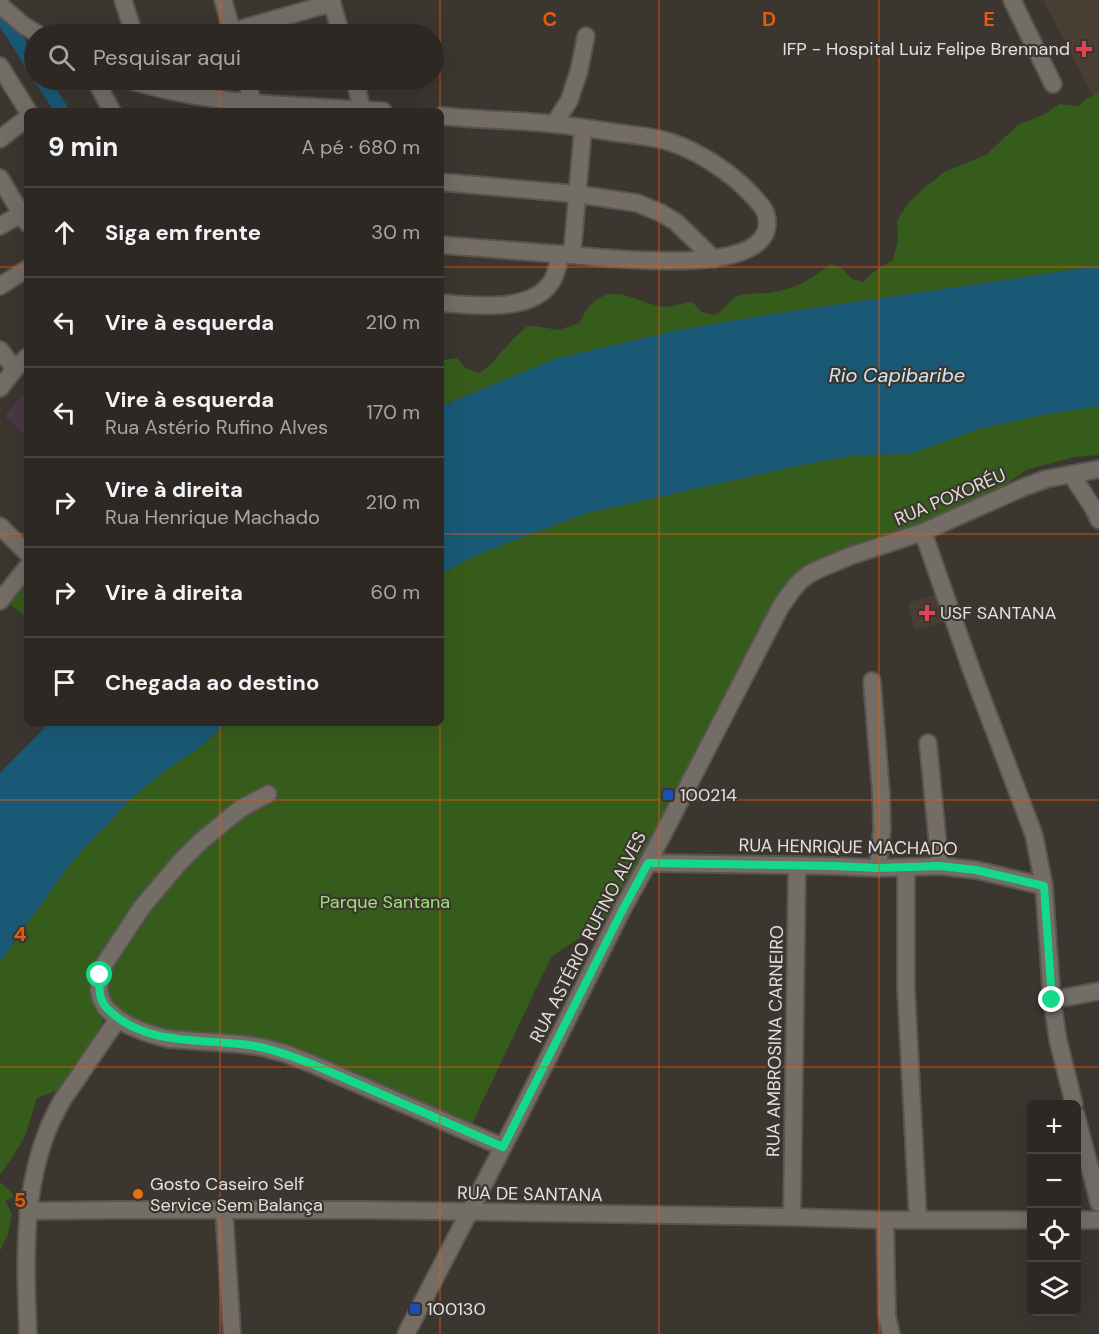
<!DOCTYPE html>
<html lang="pt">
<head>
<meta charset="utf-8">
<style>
  body { margin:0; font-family:"DM Sans",sans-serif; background:#35302c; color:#f1f3f6 }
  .controls { position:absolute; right:18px; bottom:18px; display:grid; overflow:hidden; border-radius:9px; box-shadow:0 6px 24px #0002 }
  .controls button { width:54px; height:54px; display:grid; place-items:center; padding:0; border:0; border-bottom:2px solid #484441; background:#2d2824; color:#f1f3f6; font:30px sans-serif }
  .stop { position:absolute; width:18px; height:18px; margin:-14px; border:4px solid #14d989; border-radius:50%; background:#fff }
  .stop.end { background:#14d989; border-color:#fff; box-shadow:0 2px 6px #0008 }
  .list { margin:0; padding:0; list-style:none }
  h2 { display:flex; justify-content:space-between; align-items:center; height:78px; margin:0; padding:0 24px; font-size:26px }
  h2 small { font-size:20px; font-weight:400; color:#a7a6a6 }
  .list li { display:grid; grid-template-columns:39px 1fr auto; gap:18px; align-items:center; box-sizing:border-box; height:90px; padding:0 24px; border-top:2px solid #484441 }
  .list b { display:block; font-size:22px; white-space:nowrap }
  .list p { margin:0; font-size:20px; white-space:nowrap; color:#a7a6a6 }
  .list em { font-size:20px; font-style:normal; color:#a7a6a6 }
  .icon { flex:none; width:33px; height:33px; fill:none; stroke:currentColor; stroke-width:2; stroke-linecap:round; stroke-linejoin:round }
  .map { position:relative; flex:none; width:1099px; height:1334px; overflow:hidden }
  .search { position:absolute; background:#2d2824; box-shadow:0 6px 24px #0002; left:24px; top:24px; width:420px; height:66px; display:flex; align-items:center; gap:15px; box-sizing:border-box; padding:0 21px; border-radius:33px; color:#a7a6a6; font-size:22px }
  .panel { position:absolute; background:#2d2824; box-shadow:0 6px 24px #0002; left:24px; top:108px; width:420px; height:618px; border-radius:9px }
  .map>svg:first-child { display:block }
  .built { fill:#483e33 }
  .education { fill:#4b3944 }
  .green { fill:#365c1c }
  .water { fill:#195975 }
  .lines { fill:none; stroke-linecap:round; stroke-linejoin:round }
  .canal { stroke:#195975; stroke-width:14 }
  .minor-casing { stroke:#59544f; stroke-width:20 }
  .minor { stroke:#736d66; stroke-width:16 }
  .route { stroke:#14d989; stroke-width:8 }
  .grid { fill:none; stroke:#e8590c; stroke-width:1.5; stroke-opacity:0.55 }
  .health-dot { fill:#e0444e; stroke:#3c3630; stroke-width:2 }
  .transit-dot { fill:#1a4fb4; stroke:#3c3630; stroke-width:2 }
  .food-dot { fill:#e8710a; stroke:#3c3630; stroke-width:2 }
  .labels { text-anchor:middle; stroke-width:4.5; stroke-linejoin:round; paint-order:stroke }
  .poi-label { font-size:18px; fill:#e4e0dd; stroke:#3c3630; text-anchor:start }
  .street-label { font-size:18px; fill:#e4e0dd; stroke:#3c3630 }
  .park-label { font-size:18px; fill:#9ee375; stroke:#3c3630 }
  .water-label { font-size:20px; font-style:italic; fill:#cee6f4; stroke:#3c3630 }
  .grid-label { font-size:20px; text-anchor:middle; font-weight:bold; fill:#e8590c; stroke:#3c3630; stroke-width:4.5; stroke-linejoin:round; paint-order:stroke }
</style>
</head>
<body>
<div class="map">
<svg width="1099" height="1334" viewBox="0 0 1099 1334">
  <rect width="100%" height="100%" fill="#3c3630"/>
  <g class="built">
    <polygon points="1043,0 1099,0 1099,102 1095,99"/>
    <polygon points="939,594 947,622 914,630 908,603"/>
  </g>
  <polygon class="education" points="27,389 27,438 5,416"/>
  <g class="green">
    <path d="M 1099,93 L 1099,266 L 772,314 L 673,331 L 555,359 L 441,406 L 441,360 L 457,358 L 465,368 L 480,373 L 492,363 L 513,339 L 526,327 L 535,326 L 558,330 L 580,323 C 586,305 602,290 623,295 C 637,298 650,305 664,307 C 669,307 685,303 692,302 L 702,312 L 714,315 C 717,314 720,312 722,310 C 727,306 730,300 735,297 C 747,292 755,294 768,293 C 793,290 811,280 830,264 L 842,268 L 852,279 L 863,282 L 876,270 L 893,260 L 898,241 L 897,221 L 907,205 L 923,189 L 944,172 L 986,155 L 1018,125 L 1045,114 L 1059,104 L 1079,106 L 1086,99 Z"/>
    <polygon points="1099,406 1099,455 1074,457 1026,470 999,490 936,519 913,526 799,586 623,909 551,957 470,1128 262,1041 201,1031 163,1035 106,1013 86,1062 83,1081 37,1098 25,1136 13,1156 0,1175 0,962 70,864 89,843 133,797 163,772 204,744 226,723 441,723 441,574 478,554 587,513 806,464 856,455 910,454 978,429 1046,414"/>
    <polygon points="27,574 27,618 5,600"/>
    <polygon points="0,1182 15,1196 5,1201 12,1214 8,1234 0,1251"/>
  </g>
  <g class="water">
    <polygon points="1099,266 1099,406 1046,414 978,429 910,454 856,455 806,464 587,513 478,554 441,574 441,406 555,359 673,331 772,314"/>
    <polygon points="49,723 226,723 204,744 163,772 133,797 89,843 70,864 0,962 0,773"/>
  </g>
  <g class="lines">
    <g class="canal">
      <polyline points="0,13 34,68"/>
      <polyline points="42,80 62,111"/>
    </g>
    <defs>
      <g id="minor">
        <polyline points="123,0 134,34"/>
        <polyline points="223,0 233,34"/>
        <polyline points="331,0 341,34"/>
        <polyline points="1012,0 1053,84"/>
        <polyline points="0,5 23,25 38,34"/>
        <polyline points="223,34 332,3"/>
        <polyline points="0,66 28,111"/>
        <polyline points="95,80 112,111"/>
        <path d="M 129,80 C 211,106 298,105 383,111"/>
        <polyline points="246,80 253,102"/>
        <polyline points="355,80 362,110"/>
        <path d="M 441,116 C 479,120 516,120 554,124 C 573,126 593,129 612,132 C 631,135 652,136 670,142 C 698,151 730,172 750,193 C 761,205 771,213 766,231 C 751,278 597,256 558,254 C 519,251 480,248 441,245"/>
        <polyline points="554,124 569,101 579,71 586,36"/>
        <polyline points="0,139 27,118"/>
        <polyline points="0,178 27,223"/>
        <polyline points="441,182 576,194 637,203 661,213 676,222 714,259"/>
        <polyline points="0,226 21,214"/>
        <polyline points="572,255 583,128"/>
        <polyline points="0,286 27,269"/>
        <path d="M 441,303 C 473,305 532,314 552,281 C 557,273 558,262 561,254"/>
        <polyline points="0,350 15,369"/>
        <polyline points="0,388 15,369 27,357"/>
        <polyline points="1071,474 1094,509 1099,520"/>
        <polyline points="0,526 27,553"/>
        <polyline points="923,532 971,669 1034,835 1044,886 1052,1000 1058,1040 1074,1104"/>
        <polyline points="0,601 27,567"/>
        <polyline points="872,681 881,793 882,829 878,868"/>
        <polyline points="928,743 940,866"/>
        <polyline points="268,794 240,809 200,842 180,862 142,907 105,963 100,975 99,990 101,999 105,1007 118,1019 130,1026 150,1034 169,1039 240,1044 261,1047 284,1053 312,1064 503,1147"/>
        <polyline points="648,863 835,866 878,868 940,866 976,870 1044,886"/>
        <polyline points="906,868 906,988 918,1220"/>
        <polyline points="1052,1000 1099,991"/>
        <polyline points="1076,1115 1099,1203"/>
        <polyline points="28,1211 115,1210 369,1210 792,1217 885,1220 1032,1220"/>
        <polyline points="224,1211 232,1334"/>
        <polyline points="792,1217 797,865"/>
        <polyline points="885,1220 887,1316 891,1334"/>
        <polyline points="1076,1220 1099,1220"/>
        <path d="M 28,1334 C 25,1258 21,1175 59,1106 C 64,1096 71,1088 77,1079 C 90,1059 104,1039 118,1019"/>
        <polyline points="406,1334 518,1118 623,908 648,863 781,606 791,592 800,581 809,574 819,569 850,556 923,532 1024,487 1046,479 1099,469"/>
      </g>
    </defs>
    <use href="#minor" class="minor-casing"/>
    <use href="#minor" class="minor"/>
  </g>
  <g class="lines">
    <path class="route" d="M 100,975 C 100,983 98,991 101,998 C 103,1005 107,1009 112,1013 C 147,1044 196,1039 240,1044 C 265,1046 288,1055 312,1064 L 503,1147 L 623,909 L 648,863 L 835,866 L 878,868 L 940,866 L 976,870 L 1044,886 L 1052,1000"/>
  </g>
  <path class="grid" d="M 220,0 L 220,34M 440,0 L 440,111M 659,0 L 659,1334M 879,0 L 879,1334M 220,80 L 220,111M 0,267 L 27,267M 441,267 L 1099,267M 0,534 L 27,534M 441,534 L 1099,534M 220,723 L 220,1334M 440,723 L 440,1334M 0,800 L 1099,800M 0,1067 L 1099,1067"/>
  <g class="health-dot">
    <path d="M1081 40h6v6h6v6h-6v6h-6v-6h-6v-6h6z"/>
    <path d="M924 604h6v6h6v6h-6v6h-6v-6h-6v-6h6z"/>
  </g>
  <g class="transit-dot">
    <rect x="662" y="789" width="12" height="12" rx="3"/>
    <rect x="409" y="1303" width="12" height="12" rx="3"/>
  </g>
  <circle class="food-dot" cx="138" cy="1194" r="6"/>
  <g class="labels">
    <g class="poi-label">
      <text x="1070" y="55" text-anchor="end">IFP - Hospital Luiz Felipe Brennand</text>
      <text x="940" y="619">USF SANTANA</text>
      <text x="680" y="801">100214</text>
      <text x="150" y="1190">Gosto Caseiro Self<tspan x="150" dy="21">Service Sem Balança</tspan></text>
      <text x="427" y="1315">100130</text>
    </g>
    <g class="street-label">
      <text transform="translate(950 497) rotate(-23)" y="6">RUA POXORÉU</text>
      <text transform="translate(848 847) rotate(1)" y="6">RUA HENRIQUE MACHADO</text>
      <text transform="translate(588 937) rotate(-63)" y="6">RUA ASTÉRIO RUFINO ALVES</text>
      <text transform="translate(775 1041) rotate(-89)" y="6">RUA AMBROSINA CARNEIRO</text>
      <text transform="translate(530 1194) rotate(1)" y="6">RUA DE SANTANA</text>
    </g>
    <g class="park-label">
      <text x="385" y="908">Parque Santana</text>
    </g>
    <g class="water-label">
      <text x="897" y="382">Rio Capibaribe</text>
    </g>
  </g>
  <g class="grid-label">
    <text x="550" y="26">C</text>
    <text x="769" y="26">D</text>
    <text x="989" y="26">E</text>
    <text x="20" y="941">4</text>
    <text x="20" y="1207">5</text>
  </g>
</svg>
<div class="controls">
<button>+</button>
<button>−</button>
<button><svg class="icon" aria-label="locate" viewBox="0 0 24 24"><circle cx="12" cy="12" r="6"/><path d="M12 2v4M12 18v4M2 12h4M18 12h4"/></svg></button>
<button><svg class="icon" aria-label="layers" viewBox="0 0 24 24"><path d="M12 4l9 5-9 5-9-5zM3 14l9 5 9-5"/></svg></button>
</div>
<div class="stop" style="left:100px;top:975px"></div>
<div class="stop end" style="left:1052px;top:1000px"></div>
<div class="search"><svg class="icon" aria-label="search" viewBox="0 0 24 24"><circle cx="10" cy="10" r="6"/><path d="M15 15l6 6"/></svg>Pesquisar aqui</div>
<section class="panel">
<h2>9 min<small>A pé · 680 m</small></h2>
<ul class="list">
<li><svg class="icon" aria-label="ahead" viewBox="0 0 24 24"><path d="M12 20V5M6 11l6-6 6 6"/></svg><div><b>Siga em frente</b></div><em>30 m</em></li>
<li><svg class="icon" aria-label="left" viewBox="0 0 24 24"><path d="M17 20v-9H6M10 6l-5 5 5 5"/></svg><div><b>Vire à esquerda</b></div><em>210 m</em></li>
<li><svg class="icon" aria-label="left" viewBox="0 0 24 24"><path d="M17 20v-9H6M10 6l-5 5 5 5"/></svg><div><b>Vire à esquerda</b><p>Rua Astério Rufino Alves</p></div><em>170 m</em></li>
<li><svg class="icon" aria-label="right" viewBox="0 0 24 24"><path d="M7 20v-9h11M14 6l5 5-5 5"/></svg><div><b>Vire à direita</b><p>Rua Henrique Machado</p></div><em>210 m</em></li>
<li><svg class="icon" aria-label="right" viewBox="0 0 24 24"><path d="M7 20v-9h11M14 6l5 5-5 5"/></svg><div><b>Vire à direita</b></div><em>60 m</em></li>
<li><svg class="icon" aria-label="arrive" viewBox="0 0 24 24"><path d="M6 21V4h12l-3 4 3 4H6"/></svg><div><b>Chegada ao destino</b></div></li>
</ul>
</section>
</div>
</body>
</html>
